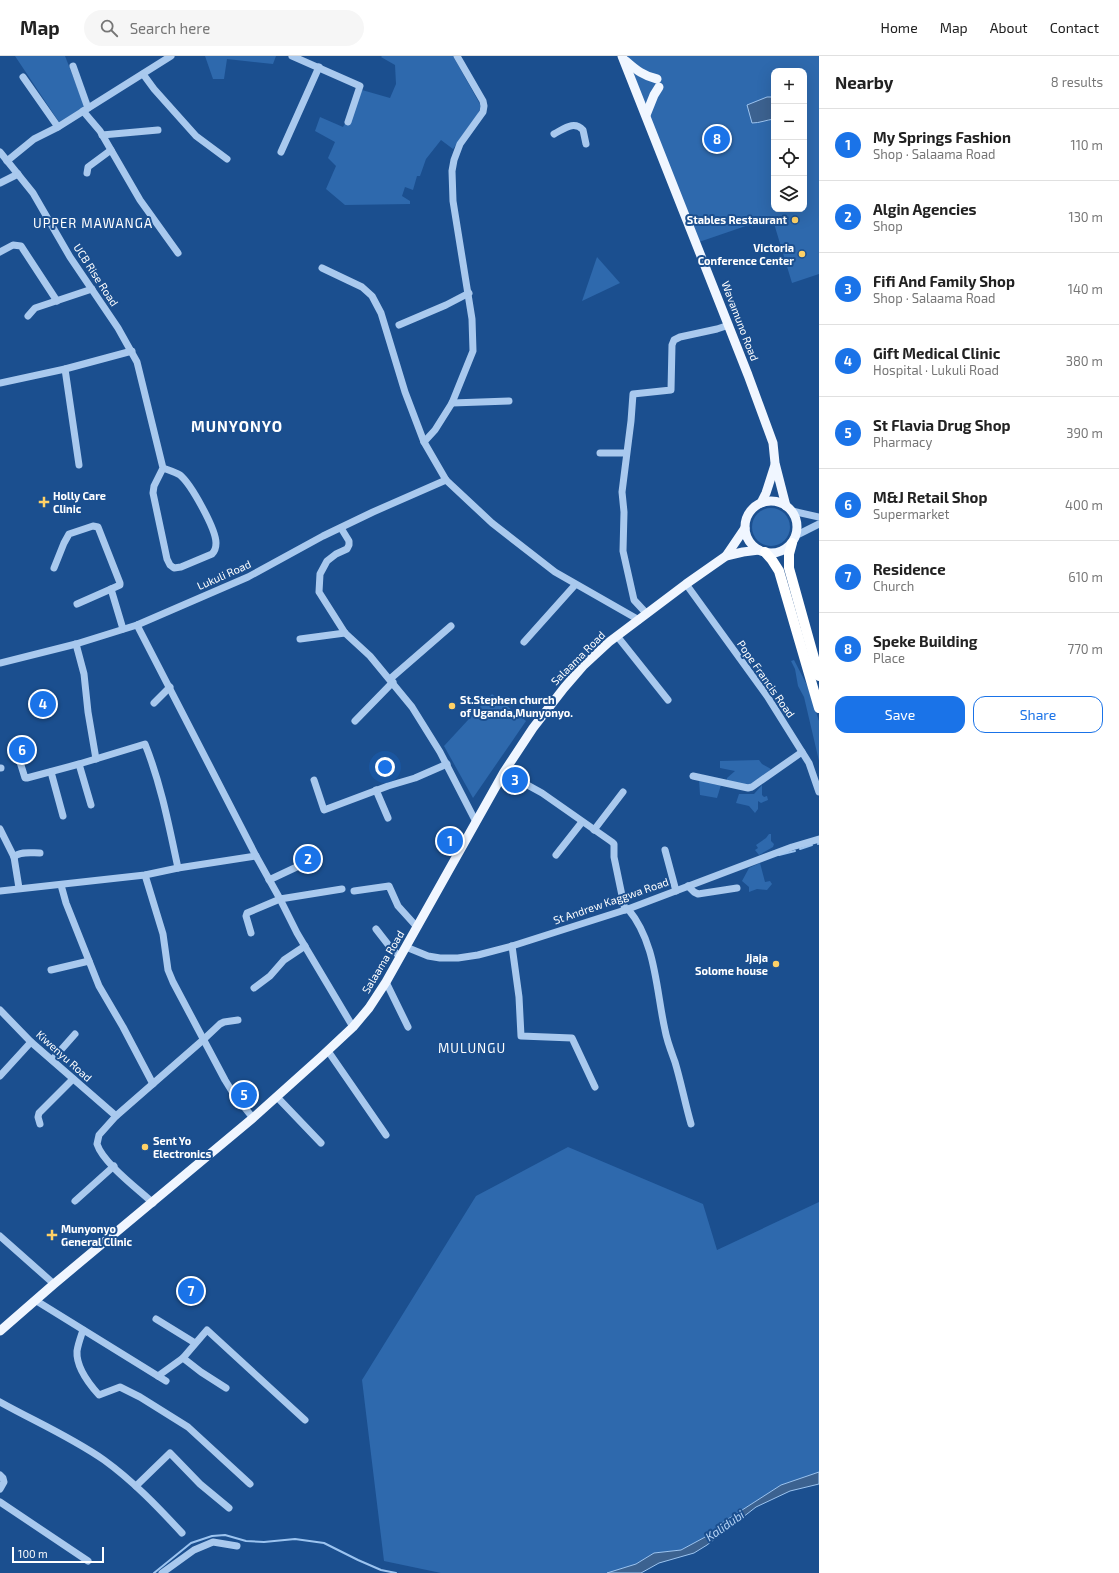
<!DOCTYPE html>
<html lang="en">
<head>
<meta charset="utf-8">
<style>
  body { margin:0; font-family:"Exo 2",sans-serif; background:#f6f6f6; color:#222 }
  .controls { position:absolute; right:12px; top:12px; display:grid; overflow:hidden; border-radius:8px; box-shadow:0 4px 16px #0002 }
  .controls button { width:36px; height:36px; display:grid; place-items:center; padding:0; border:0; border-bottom:1px solid #e0e0e0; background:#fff; color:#222; font:20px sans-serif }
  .scale { position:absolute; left:12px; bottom:10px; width:92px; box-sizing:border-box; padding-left:4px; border:2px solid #fff; border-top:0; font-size:11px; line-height:14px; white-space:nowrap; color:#fff; -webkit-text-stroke:3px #1b4f8f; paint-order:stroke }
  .you { position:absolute; left:385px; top:711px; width:14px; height:14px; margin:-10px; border:3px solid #fff; border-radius:50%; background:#1a73e8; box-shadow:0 0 0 6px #1a73e833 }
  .badge { display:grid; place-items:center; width:26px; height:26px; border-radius:50%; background:#1a73e8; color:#fff; font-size:13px; font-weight:700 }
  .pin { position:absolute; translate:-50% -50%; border:2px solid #fff; box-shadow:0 1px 4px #0006 }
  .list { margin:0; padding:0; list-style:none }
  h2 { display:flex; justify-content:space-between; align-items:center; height:52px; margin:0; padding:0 16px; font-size:17px }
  h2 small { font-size:13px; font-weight:400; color:#767676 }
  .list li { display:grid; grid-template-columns:26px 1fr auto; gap:12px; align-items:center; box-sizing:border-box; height:72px; padding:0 16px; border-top:1px solid #e0e0e0 }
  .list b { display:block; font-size:15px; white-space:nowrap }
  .list p { margin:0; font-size:13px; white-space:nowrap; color:#767676 }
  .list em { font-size:13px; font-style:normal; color:#767676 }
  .actions { display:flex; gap:8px; padding:12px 16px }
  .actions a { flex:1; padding:9px 0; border:1px solid #1a73e8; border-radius:12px; text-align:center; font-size:14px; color:#1a73e8 }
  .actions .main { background:#1a73e8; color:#fff }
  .icon { flex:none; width:22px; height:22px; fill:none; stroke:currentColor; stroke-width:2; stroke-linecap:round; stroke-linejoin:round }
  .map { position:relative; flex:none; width:819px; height:1517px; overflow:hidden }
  header { display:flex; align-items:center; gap:24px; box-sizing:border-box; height:56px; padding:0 20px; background:#fff; border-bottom:1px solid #e0e0e0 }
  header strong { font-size:19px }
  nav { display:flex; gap:22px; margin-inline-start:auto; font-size:14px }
  .search { width:280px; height:36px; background:#f6f6f6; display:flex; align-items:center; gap:10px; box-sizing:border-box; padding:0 14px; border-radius:22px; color:#767676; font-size:15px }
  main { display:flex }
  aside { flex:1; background:#fff }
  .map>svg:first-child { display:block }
  .green { fill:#2e69ad; fill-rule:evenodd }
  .water { fill:#3c6290; stroke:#9cc4f0 }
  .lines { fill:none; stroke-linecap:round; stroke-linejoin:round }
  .stream { stroke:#9cc4f0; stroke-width:2 }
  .minor { stroke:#a9c9ee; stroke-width:7 }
  .major { stroke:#f0f6ff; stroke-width:9 }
  .highway { stroke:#fff; stroke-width:10 }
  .poi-dot { fill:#ffd166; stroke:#1b4f8f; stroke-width:1.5 }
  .labels { text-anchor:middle; stroke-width:4; stroke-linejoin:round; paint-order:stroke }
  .poi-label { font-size:11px; font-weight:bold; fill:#fff; stroke:#1b4f8f; text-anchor:start }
  .street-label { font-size:11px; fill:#fff; stroke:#1b4f8f }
  .water-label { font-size:12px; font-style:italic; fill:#b5d3f5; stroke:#1b4f8f }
  .quarter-label { font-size:13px; letter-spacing:1px; fill:#fff; stroke:#1b4f8f }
  .district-label { font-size:15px; font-weight:bold; letter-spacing:1px; fill:#fff; stroke:#1b4f8f }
</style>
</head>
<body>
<header>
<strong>Map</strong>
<div class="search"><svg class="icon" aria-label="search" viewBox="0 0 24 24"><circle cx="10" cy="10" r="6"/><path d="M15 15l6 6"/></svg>Search here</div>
<nav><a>Home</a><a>Map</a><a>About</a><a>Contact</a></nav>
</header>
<main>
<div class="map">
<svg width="819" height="1517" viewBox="0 0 819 1517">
  <rect width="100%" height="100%" fill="#1b4f8f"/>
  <g class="green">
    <polygon points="15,0 65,0 85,51 59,66"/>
    <polygon points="205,0 276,0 273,8 227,3 224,23 213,23"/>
    <polygon points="382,0 453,0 481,50 477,60 453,93 441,84 426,103 420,120 417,120 413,134 405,131 402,140 410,145 410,148 345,149 326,133 336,110 328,102 335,86 315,75 320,61 343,71 348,62 351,63 362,34 390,42 396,28 395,9 381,1"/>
    <path d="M 626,0 L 819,0 L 819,218 L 792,227 L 772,161 L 699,186 ZM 774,15 L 804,15 L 804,153 L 774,153 Z"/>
    <polygon points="597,201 620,227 582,245"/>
    <circle cx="771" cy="471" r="19"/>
    <polygon points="794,604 807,629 819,665 819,705 804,641 798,630 795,613 791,605"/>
    <polygon points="492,638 526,665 473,742 444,690"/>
    <polygon points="759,704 762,708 771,713 752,731 727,727 727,722 735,715 720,712 720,705"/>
    <polygon points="699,723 721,729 717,742 700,739"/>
    <polygon points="762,729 762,739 764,741 767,740 768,744 761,747 758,745 758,753 755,757 749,750 736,747 739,738 754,738"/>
    <polygon points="769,778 771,778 771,785 774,788 773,791 759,799 755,794 758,792 756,789 766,782"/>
    <polygon points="760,807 765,826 770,825 772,828 767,834 757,833 749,836 749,831 742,825 749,812"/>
    <polygon points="568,1091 703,1148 717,1194 819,1146 819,1416 781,1429 725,1465 707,1480 681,1494 654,1497 636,1508 607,1517 441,1517 384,1505 362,1324 476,1140"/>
  </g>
  <g class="water">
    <path d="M 767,41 L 774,41 L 774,63 C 766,64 760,67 752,67 L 747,49 Z"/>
    <polygon points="819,1416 819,1428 790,1435 756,1451 707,1489 694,1497 659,1507 641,1517 607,1517 636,1508 654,1497 681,1494 707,1480 725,1465 781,1429"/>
  </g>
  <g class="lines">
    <g class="stream">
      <polyline points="818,788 819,787"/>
      <polyline points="800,793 812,789"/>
      <polyline points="779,799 795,795"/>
      <polyline points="154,1517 191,1487 212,1480 225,1479 246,1485 264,1486 295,1483 324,1487 358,1504 381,1514 396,1517"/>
    </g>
    <g class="minor">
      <polyline points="292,0 360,30 348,66"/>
      <polyline points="73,10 88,52"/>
      <polyline points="143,18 154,33 196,80 227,103"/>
      <polyline points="23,21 58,71"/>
      <polyline points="83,55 100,75 140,144 178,197"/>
      <path d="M 554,78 C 564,73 574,64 583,74 L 586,88"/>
      <polyline points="102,79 158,74"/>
      <path d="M 0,96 L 33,137 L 70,201 L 118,272 L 137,306 L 163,412 L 154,430 L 153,437 L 167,503 L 170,509 L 174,512 L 181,511 L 212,498 C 215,495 216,491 216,487 C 216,473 191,428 180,419 C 175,416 168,414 163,412"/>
      <polyline points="281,96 319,11"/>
      <polyline points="7,105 34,83 58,71 171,0"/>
      <polyline points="87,117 88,111 111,94"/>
      <polyline points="0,127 18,118"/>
      <polyline points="0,196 13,189 21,190 57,245"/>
      <polyline points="322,212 362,231 372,240 381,257 405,336 424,386 446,424 492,467 555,516 639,564"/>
      <polyline points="28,260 35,252 92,233"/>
      <polyline points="399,269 446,249 469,237"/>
      <polyline points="65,313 79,409"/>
      <polyline points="0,327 65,313 132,295"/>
      <polyline points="452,347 509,345"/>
      <polyline points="424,386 435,374 452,347 473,295 472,263 453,145 452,115 454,104 460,88 483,56 484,50 483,45 457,0"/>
      <polyline points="600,397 626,397"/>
      <polyline points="792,455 819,461"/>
      <polyline points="341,472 349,485 349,489 347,493 336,498 327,505 320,518 319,536 345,577 370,600 412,651 440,696 476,766"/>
      <polyline points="795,480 819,468"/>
      <polyline points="54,512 64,487 69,478 93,470 98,471 120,527 120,529 111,533 123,573"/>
      <polyline points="686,528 767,640 809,707 819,736"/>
      <polyline points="77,548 111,533"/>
      <polyline points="647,558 634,544 623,495 624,456 622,436 631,365 633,338 671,334 672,289 674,284 680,281 717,273 729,269"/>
      <polyline points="137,569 256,800 280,843 297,877 353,971"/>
      <polyline points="617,580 668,644"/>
      <polyline points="300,583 345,577"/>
      <polyline points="524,586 575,529"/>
      <polyline points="76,588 84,618 88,656 96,703"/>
      <polyline points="0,607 76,588 137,569 248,521 323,480 373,456 446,424"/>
      <polyline points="390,623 451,570"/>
      <polyline points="154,647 170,631"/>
      <polyline points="355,665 393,626"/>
      <path d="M 16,693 L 25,722 L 27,722 L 79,708 L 145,688 C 161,728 169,770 178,812"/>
      <polyline points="79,708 91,749"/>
      <polyline points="0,712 1,712"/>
      <polyline points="51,716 63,760"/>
      <polyline points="504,716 542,737 612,786 614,788 614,801 625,854"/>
      <polyline points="693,720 748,732 752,731 802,696"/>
      <polyline points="314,724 324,754 388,730 415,722 447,708"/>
      <polyline points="376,734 388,762"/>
      <polyline points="0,773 14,801 19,832"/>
      <polyline points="594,774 623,736"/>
      <polyline points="665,794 676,835"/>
      <polyline points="556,799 582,766"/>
      <path d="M 14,801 C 20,795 31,797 40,797"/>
      <polyline points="145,819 163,878 168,914 173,926 225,1024 233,1037 253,1062"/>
      <polyline points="269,824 303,808"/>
      <polyline points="61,829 66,847 99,930 123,971 153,1028"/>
      <polyline points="688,830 694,836 698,838 737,832"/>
      <polyline points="0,835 145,819 178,812 256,800"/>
      <polyline points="354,835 389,830 398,850 417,871"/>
      <path d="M 628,853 C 656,886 656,934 665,974 C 667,985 671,995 675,1006 C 681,1026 685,1047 691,1068"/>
      <polyline points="376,873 390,891 400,901"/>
      <polyline points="251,877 246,860 247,857 280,843 342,833"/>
      <polyline points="512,890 519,941 521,980 572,982 595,1031"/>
      <polyline points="406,891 428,900 440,902 458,902 478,899 512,890 628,853 792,791 819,783"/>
      <polyline points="51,914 89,905"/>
      <polyline points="386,926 408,971"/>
      <polyline points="254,932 270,920 284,904 305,890"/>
      <polyline points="0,954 31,986 116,1060"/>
      <polyline points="328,995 386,1079"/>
      <polyline points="52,1004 75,978"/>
      <polyline points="0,1020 31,986"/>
      <polyline points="277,1041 321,1087"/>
      <polyline points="40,1068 38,1061 39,1057 73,1023"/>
      <polyline points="75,1145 114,1110"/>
      <path d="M 153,1147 C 138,1133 103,1107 97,1088 L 99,1079 L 116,1060 L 203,984 L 220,968 L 224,966 L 238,964"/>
      <polyline points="0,1180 54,1228"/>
      <polyline points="35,1244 166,1325"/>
      <polyline points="156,1263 195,1287"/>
      <path d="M 83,1274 C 81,1280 78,1288 77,1295 C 76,1311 89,1328 99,1339 L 120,1331 L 140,1341 L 188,1371 L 250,1428"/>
      <polyline points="183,1302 201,1316 226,1332"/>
      <polyline points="158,1320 183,1302 207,1274 305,1364"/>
      <path d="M 0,1346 C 34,1365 71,1381 104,1404 C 133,1425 157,1450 182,1477"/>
      <polyline points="0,1419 3,1422 4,1426 0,1433"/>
      <polyline points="136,1430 170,1397 200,1428 229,1452"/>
      <polyline points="0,1446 88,1505"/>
      <polyline points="162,1517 194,1494 213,1486 237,1490"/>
    </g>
    <g class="major">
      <polyline points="622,0 748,319 773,387 775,407 786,450"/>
      <path d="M 626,5 C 636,14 644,20 657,23"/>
      <polyline points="646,59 654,39 659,31"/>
      <circle cx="771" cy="471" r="26"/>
      <polyline points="761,447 766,437 775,409"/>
      <polyline points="726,500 745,472"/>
      <polyline points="0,1275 54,1228 253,1062 322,1000 353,971 369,952 386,926 504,716 533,672 564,632 583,610 609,586 686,528 726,500 743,496 759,494"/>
    </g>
    <g class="highway">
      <polyline points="792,487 789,498 789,512 819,620"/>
      <polyline points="765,496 772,504 779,515 819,652"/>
    </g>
  </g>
  <g class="poi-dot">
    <circle cx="795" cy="164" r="4"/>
    <circle cx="802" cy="198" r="4"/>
    <path d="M42 440h4v4h4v4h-4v4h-4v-4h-4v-4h4z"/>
    <circle cx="452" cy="650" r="4"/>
    <circle cx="776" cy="908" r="4"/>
    <circle cx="145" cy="1091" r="4"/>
    <path d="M50 1173h4v4h4v4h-4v4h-4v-4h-4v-4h4z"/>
  </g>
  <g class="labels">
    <g class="poi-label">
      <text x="787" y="168" text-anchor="end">Stables Restaurant</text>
      <text x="794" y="196" text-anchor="end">Victoria<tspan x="794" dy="13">Conference Center</tspan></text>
      <text x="53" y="444">Holly Care<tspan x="53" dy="13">Clinic</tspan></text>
      <text x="460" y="648">St.Stephen church<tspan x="460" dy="13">of Uganda,Munyonyo.</tspan></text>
      <text x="768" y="906" text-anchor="end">Jjaja<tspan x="768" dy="13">Solome house</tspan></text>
      <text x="153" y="1089">Sent Yo<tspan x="153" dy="13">Electronics</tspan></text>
      <text x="61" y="1177">Munyonyo<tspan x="61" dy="13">General Clinic</tspan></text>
    </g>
    <g class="street-label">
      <text transform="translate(96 219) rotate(57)" y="4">UCB Rise Road</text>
      <text transform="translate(740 265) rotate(69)" y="4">Wavamuno Road</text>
      <text transform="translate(224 519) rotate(-24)" y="4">Lukuli Road</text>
      <text transform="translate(578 602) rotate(-45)" y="4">Salaama Road</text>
      <text transform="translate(766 623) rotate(55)" y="4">Pope Francis Road</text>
      <text transform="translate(611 845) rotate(-19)" y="4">St Andrew Kaggwa Road</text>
      <text transform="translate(383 906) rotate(-59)" y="4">Salaama Road</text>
      <text transform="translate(64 1000) rotate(42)" y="4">Kiwenyu Road</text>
    </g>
    <g class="water-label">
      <text transform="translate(725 1470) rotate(-35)" y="4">Kalidubi</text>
    </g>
    <g class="quarter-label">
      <text x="93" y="172">UPPER MAWANGA</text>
      <text x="472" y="997">MULUNGU</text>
    </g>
    <g class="district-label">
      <text x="237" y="376">MUNYONYO</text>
    </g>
  </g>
</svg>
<div class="controls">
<button>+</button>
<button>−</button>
<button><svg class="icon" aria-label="locate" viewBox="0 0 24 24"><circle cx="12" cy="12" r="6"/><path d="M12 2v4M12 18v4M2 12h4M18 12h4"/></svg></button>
<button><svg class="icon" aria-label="layers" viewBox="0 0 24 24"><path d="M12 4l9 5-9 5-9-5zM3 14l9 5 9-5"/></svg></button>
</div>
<div class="scale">100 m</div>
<div class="you"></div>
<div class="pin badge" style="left:450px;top:785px">1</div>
<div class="pin badge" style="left:308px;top:803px">2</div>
<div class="pin badge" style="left:515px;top:724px">3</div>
<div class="pin badge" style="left:43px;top:648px">4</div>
<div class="pin badge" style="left:244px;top:1039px">5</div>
<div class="pin badge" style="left:22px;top:694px">6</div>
<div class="pin badge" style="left:191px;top:1235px">7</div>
<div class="pin badge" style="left:717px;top:83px">8</div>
</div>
<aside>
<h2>Nearby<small>8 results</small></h2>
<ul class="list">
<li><span class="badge">1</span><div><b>My Springs Fashion</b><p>Shop · Salaama Road</p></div><em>110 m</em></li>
<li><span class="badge">2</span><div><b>Algin Agencies</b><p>Shop</p></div><em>130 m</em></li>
<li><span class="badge">3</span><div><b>Fifi And Family Shop</b><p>Shop · Salaama Road</p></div><em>140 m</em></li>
<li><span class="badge">4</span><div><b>Gift Medical Clinic</b><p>Hospital · Lukuli Road</p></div><em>380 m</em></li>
<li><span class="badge">5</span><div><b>St Flavia Drug Shop</b><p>Pharmacy</p></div><em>390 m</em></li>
<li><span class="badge">6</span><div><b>M&amp;J Retail Shop</b><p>Supermarket</p></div><em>400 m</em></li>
<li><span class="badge">7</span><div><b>Residence</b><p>Church</p></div><em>610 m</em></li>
<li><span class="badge">8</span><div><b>Speke Building</b><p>Place</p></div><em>770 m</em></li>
</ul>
<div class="actions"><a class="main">Save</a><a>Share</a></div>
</aside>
</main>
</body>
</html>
